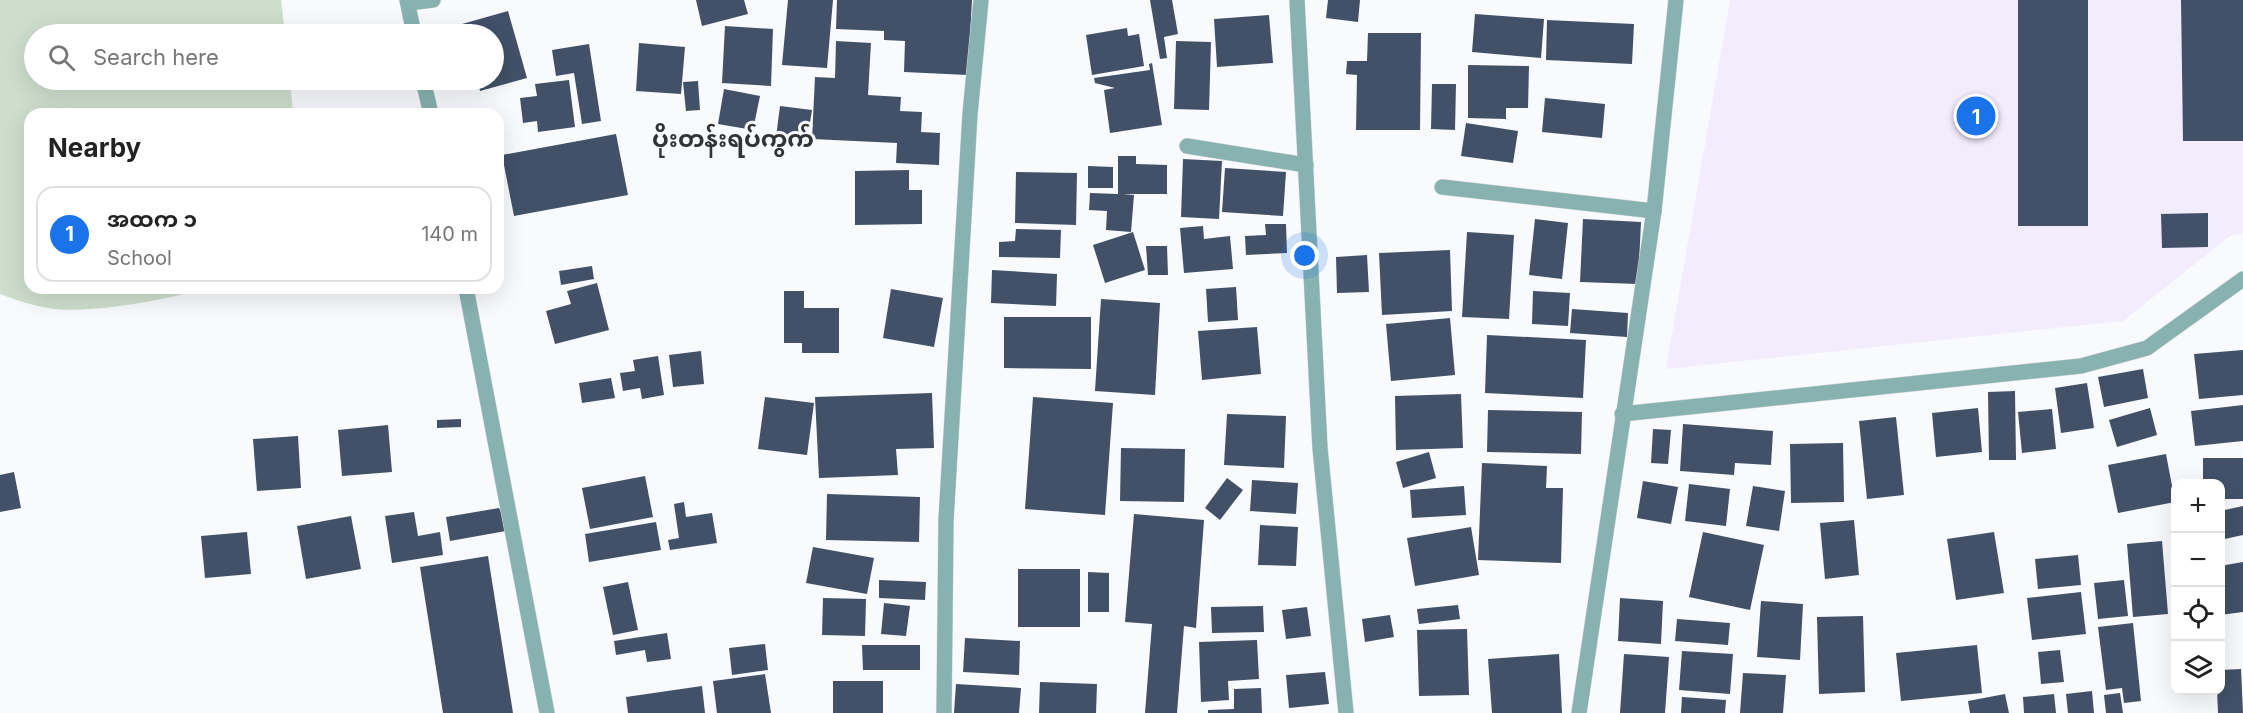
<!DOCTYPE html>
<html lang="en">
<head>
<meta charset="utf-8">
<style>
  body { margin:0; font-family:Inter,"Noto Sans Myanmar",sans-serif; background:#f2f2f2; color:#222 }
  .controls { position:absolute; right:18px; bottom:18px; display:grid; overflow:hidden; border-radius:12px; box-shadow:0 6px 24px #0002 }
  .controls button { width:54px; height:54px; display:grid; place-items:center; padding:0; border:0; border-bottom:2px solid #e0e0e0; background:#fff; color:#222; font:30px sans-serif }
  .you { position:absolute; left:1305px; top:256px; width:21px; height:21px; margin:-15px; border:4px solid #fff; border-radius:50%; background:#1a73e8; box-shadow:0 0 0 9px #1a73e833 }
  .badge { display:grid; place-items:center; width:39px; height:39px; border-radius:50%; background:#1a73e8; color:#fff; font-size:20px; font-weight:700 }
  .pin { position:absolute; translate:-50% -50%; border:3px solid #fff; box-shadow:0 2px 6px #0006 }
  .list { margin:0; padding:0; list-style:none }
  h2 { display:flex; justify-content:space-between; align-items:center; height:78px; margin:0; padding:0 24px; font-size:26px }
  h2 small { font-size:20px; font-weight:400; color:#767676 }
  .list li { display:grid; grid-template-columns:39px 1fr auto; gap:18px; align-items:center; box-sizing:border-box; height:96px; margin:0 12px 12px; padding:0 12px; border:2px solid #e0e0e0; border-radius:18px }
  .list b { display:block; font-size:22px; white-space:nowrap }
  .list p { margin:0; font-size:20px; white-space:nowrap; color:#767676 }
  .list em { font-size:20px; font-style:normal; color:#767676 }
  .icon { flex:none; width:33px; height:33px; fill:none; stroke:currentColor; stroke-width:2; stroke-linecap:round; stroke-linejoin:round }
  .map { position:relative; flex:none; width:2243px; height:713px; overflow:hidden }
  .search { position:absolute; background:#fff; box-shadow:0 6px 24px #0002; left:24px; top:24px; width:480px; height:66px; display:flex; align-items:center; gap:15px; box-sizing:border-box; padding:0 21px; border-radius:33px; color:#767676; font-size:22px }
  .panel { position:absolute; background:#fff; box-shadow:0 6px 24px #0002; left:24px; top:108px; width:480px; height:186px; border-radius:18px }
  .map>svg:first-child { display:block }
  .education { fill:#f3ecfd }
  .green { fill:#cedecd }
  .building { fill:#425168 }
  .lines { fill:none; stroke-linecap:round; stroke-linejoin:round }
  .minor-casing { stroke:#d4d6d9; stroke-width:16 }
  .minor { stroke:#87b2af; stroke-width:15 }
  .labels { text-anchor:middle; stroke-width:6; stroke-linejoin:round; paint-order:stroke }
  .quarter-label { font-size:24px; font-weight:bold; fill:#323334; stroke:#f8fafd }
</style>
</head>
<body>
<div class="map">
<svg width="2243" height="713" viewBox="0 0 2243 713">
  <rect width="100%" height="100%" fill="#f8fafd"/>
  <polygon class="education" points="1730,0 2243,0 2243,233 2230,236 2123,321 1666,369"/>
  <path class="green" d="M 0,0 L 281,0 L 285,34 L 34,34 L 34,80 L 290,80 L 293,114 L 30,114 L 30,288 L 201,288 C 170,301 87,313 54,309 C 35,306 18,301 0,294 Z"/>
  <g class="building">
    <polygon points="696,0 744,0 748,14 702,26"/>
    <polygon points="788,0 833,0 827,68 782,65"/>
    <polygon points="837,0 972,0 968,75 904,72 905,41 884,40 884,31 836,29"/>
    <polygon points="1150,0 1172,0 1178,34 1164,37 1167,58 1160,59"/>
    <polygon points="1328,0 1360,0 1358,22 1326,18"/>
    <rect x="2018" y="0" width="70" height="226"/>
    <polygon points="2181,0 2243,0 2243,141 2183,141"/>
    <polygon points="508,11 527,78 480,91 477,80 494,80 494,34 465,34 462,24"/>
    <polygon points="1475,14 1544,19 1541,58 1472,52"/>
    <polygon points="1269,15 1273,63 1217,67 1214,19"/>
    <polygon points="1547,20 1634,24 1632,64 1546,60"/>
    <polygon points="725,26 773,29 771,86 722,83"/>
    <polygon points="1127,28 1128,36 1139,34 1144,66 1092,75 1086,35"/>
    <polygon points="1368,33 1421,33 1420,130 1356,130 1357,75 1346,74 1347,61 1367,61"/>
    <polygon points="836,41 871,43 868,95 901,97 900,111 922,112 921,132 940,133 939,165 896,163 897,143 812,139 815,77 835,78"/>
    <polygon points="1176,41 1211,42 1209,110 1174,109"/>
    <polygon points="639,43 685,47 681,94 636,91"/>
    <polygon points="589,44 601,121 582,124 574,73 556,76 552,50"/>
    <polygon points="1152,63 1162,125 1110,133 1104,90 1115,88 1095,83 1094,78 1150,70 1149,64"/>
    <polygon points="1468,65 1529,66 1528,108 1506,108 1506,119 1468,118"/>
    <polygon points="569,80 575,127 538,132 537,121 523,123 520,98 537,96 535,84"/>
    <polygon points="698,81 700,110 686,111 683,82"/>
    <polygon points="1432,84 1456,84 1455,130 1431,129"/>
    <polygon points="724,89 760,96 753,130 718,124"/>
    <polygon points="1545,98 1605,104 1602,138 1542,132"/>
    <polygon points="780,106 812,110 807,141 776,137"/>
    <polygon points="1466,123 1518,131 1513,163 1461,156"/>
    <polygon points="616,134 628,195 514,216 502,155"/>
    <polygon points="1118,156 1136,156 1136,164 1167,165 1167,194 1123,194 1134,195 1131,232 1106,230 1107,211 1089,210 1090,193 1118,194"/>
    <polygon points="1183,159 1222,161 1219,219 1181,217"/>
    <polygon points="1088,166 1113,167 1113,188 1088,188"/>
    <polygon points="1225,168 1286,172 1283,216 1222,212"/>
    <polygon points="909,170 909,190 922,190 922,224 855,225 855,171"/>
    <polygon points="1016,172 1077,173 1076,225 1015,223"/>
    <polygon points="2208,213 2208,247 2162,248 2161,214"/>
    <polygon points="1535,219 1568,223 1562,279 1529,275"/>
    <polygon points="1583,219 1641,222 1638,284 1580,282"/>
    <polygon points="1265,224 1286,224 1287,253 1246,255 1245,236 1266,235"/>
    <polygon points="1203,226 1204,239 1230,236 1233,269 1184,273 1180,228"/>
    <polygon points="1016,229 1061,230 1060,258 999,257 999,242 1015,241"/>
    <polygon points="1133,232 1145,270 1105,283 1093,245"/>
    <polygon points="1467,232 1514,235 1509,319 1462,317"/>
    <polygon points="1146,246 1167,246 1168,275 1148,275"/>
    <polygon points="1450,250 1452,311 1382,315 1379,253"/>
    <polygon points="1367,255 1369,292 1337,293 1336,257"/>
    <polygon points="592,266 594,279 561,285 559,271"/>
    <polygon points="992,270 1057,274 1056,306 991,303"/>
    <polygon points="597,283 609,330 555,344 546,311 571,304 567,291"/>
    <polygon points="1236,287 1238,320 1208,322 1206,289"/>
    <polygon points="891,289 943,298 934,347 883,338"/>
    <polygon points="784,291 804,291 804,308 839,308 839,353 802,353 802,343 784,343"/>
    <polygon points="1533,291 1570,293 1568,326 1532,324"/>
    <polygon points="1101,299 1160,303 1155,395 1095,391"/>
    <polygon points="1572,309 1628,313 1627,337 1570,333"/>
    <polygon points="1004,317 1091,317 1091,369 1004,368"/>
    <polygon points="1450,318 1455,375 1391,381 1386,324"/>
    <polygon points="1257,327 1261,374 1202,380 1198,331"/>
    <polygon points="1487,335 1586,340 1583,398 1485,393"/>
    <polygon points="2243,350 2243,395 2199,399 2194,354"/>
    <polygon points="701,351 704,384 673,387 669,355"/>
    <polygon points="658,356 664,395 642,399 640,388 623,391 620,373 635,371 633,360"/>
    <polygon points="2143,369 2148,398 2104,407 2098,377"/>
    <polygon points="611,378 615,398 582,403 579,383"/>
    <polygon points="2087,383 2094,428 2061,433 2055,388"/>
    <polygon points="2015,391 2016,460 1989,460 1988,392"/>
    <polygon points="932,393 934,448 896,449 898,475 819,478 815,397"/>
    <polygon points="1461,394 1463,448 1396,450 1395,396"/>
    <polygon points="765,397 814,403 807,455 758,449"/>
    <polygon points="1033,397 1113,403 1105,515 1025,509"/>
    <polygon points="2243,405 2243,441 2195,446 2191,411"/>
    <polygon points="1978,408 1982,452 1936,457 1932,413"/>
    <polygon points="2150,408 2157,435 2117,447 2109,420"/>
    <polygon points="2052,409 2056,449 2022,453 2018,412"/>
    <polygon points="1488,410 1582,412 1581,454 1487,452"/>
    <polygon points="1227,414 1286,416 1284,468 1224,465"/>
    <polygon points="1896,417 1904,495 1867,499 1859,421"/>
    <polygon points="461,419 461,427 437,428 437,420"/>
    <polygon points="1683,424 1773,431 1771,465 1735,463 1734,475 1680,471"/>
    <polygon points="388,425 392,472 342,476 338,430"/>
    <polygon points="1653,429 1671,430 1668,464 1651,463"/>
    <polygon points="298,436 301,488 257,491 253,439"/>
    <polygon points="1843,443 1844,502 1791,503 1790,444"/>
    <polygon points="1121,448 1185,449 1184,502 1120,501"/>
    <polygon points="1429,452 1436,478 1403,488 1396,462"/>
    <polygon points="2166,454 2175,502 2118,513 2108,465"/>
    <polygon points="2203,458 2243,458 2243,499 2220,499 2220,484 2203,484"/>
    <polygon points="1482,463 1547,466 1546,488 1563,488 1561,563 1478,560"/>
    <polygon points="14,472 21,508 0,512 0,475"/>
    <polygon points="645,476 653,517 590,529 582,488"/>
    <polygon points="1227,478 1243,490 1220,520 1205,508"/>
    <polygon points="1252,480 1298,483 1296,514 1250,511"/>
    <polygon points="1643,481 1678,487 1671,524 1637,518"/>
    <polygon points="1689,484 1730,489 1726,526 1685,521"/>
    <polygon points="1464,486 1466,515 1412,518 1410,490"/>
    <polygon points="1753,486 1785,491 1779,531 1746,526"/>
    <polygon points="827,494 920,497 919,542 826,540"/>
    <polygon points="684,502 686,517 712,513 717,543 670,550 668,540 679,538 674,504"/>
    <polygon points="2243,506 2243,535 2220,540 2220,511"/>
    <polygon points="499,508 511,530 450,541 446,517"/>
    <polygon points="414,512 418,536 440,532 443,555 392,563 385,516"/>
    <polygon points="1134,514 1204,520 1196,628 1184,626 1177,713 1145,713 1152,624 1125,622"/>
    <polygon points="351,516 361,569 306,579 297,526"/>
    <polygon points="1854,520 1859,575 1825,579 1820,523"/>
    <polygon points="656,522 661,550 589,562 585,534"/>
    <polygon points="1260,525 1298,527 1296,566 1258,565"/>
    <polygon points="1471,527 1479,575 1415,586 1407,538"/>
    <polygon points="247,532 251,574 205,578 201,536"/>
    <polygon points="1703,532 1764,545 1750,610 1689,597"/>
    <polygon points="1994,532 2004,593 1956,600 1947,539"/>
    <polygon points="2162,541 2168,614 2133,617 2127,544"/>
    <polygon points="813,547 874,558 867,594 806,583"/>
    <polygon points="2078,555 2081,585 2038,589 2035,559"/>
    <polygon points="488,556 513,713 443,713 420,567"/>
    <polygon points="2243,562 2243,612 2220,615 2220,566"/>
    <rect x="1018" y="569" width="62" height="58"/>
    <polygon points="1088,572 1109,573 1109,612 1088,612"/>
    <polygon points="879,580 926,582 925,600 879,598"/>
    <polygon points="2124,580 2128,616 2098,619 2094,583"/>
    <polygon points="628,582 638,630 613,635 603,587"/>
    <polygon points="2081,592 2086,634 2032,640 2027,598"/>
    <polygon points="823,598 866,599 865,636 822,635"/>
    <polygon points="1620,598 1663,601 1661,644 1618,641"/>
    <polygon points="1761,601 1803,604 1800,660 1757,657"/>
    <polygon points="884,603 910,606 906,636 881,634"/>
    <polygon points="1458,605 1460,619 1419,624 1417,609"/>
    <polygon points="1263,606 1264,632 1212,633 1211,607"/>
    <polygon points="1307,607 1311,636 1286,639 1282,610"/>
    <polygon points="1390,615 1394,637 1365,642 1362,619"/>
    <polygon points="1863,616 1865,692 1819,694 1817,617"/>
    <polygon points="1677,619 1730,623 1728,645 1675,641"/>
    <polygon points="2133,623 2141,701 2124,703 2122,688 2106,690 2098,627"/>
    <polygon points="1467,629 1469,695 1419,696 1417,630"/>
    <polygon points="667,633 671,659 647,662 645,650 616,655 614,641"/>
    <polygon points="965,638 1020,641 1019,675 963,672"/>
    <polygon points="1257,640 1259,679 1228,681 1229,700 1201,702 1199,642"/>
    <polygon points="765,644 768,670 732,675 729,648"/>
    <polygon points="862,645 920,645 920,670 863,670"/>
    <polygon points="1977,645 1982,693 1901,701 1896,653"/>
    <polygon points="2060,650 2064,682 2041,684 2038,652"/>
    <polygon points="1682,651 1733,654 1730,694 1679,690"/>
    <polygon points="1559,654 1562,713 1492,713 1488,659"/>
    <polygon points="1624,654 1669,657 1665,713 1620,713"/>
    <polygon points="2241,669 2243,713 2218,713 2217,690 2220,690 2220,670"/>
    <polygon points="1325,672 1329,704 1289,708 1286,675"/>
    <polygon points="1743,673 1786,675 1783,713 1740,713"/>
    <polygon points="765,674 771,713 717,713 713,681"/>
    <rect x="833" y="681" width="50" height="32"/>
    <polygon points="1040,682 1097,684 1096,713 1039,713"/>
    <polygon points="956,684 1021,688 1019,713 954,713"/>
    <polygon points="702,686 705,713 628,713 626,697"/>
    <polygon points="1261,688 1262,713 1208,713 1208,710 1234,709 1234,689"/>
    <polygon points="2092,691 2094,713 2068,713 2066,694"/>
    <polygon points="2120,693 2123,713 2106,713 2104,695"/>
    <polygon points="2005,694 2009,713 1970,713 1968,701"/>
    <polygon points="2054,694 2056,713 2024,713 2023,697"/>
    <polygon points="1682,697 1726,700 1725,713 1681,713"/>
  </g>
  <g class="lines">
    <defs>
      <g id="minor">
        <polyline points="407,0 414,34"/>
        <polyline points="1297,0 1320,448 1346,713"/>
        <polyline points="408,3 433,0"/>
        <polyline points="423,80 431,114"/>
        <polyline points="1187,146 1306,165"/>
        <polyline points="1442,187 1654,211"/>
        <polyline points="466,288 547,713"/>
        <polyline points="1622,414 2081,366 2147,348 2243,279"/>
        <polyline points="944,713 946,520 970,114 981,0"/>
        <polyline points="1579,713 1654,211 1676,0"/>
      </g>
    </defs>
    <use href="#minor" class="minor-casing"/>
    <use href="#minor" class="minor"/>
  </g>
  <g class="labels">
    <g class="quarter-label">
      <text x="733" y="147">ပိုးတန်းရပ်ကွက်</text>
    </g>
  </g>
</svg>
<div class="controls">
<button>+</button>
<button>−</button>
<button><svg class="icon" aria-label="locate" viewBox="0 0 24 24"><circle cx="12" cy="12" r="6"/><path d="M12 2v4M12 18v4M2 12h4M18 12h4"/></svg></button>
<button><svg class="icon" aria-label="layers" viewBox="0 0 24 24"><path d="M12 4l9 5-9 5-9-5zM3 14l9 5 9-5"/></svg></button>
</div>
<div class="you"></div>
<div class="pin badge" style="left:1976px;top:116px">1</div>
<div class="search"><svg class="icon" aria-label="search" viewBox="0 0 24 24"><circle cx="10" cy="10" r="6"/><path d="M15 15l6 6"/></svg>Search here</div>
<section class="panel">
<h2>Nearby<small></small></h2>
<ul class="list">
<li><span class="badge">1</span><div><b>အထက ၁</b><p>School</p></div><em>140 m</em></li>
</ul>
</section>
</div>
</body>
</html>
